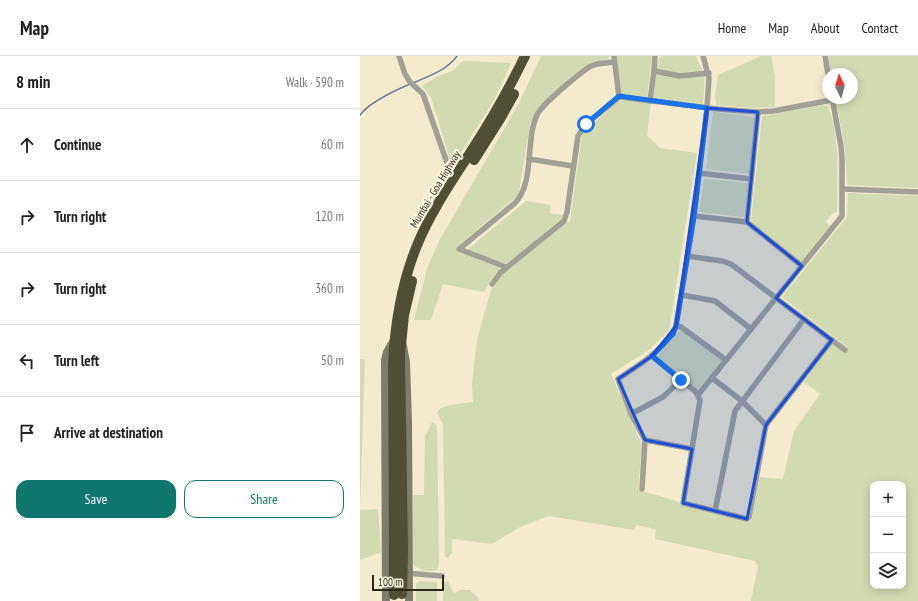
<!DOCTYPE html>
<html lang="en">
<head>
<meta charset="utf-8">
<style>
  body { margin:0; font-family:"PT Sans Narrow",sans-serif; background:#f2f2f2; color:#202124 }
  .controls { position:absolute; right:12px; bottom:12px; display:grid; overflow:hidden; border-radius:8px; box-shadow:0 2px 10px #0003 }
  .controls button { width:36px; height:36px; display:grid; place-items:center; padding:0; border:0; border-bottom:1px solid #e0e0e0; background:#fff; color:#202124; font:20px sans-serif }
  .compass { position:absolute; left:462px; top:12px; width:36px; height:36px; border-radius:50%; background:#fff; box-shadow:0 2px 10px #0003; rotate:355deg }
  .scale { position:absolute; left:12px; bottom:10px; width:72px; box-sizing:border-box; padding-left:4px; border:2px solid #2a271b; border-top:0; font-size:11px; line-height:14px; white-space:nowrap; color:#2a271b; -webkit-text-stroke:3px #fef8de; paint-order:stroke }
  .stop { position:absolute; width:12px; height:12px; margin:-9px; border:3px solid #1a73e8; border-radius:50%; background:#fff }
  .stop.end { background:#1a73e8; border-color:#fff; box-shadow:0 1px 4px #0008 }
  .list { margin:0; padding:0; list-style:none }
  h2 { display:flex; justify-content:space-between; align-items:center; height:52px; margin:0; padding:0 16px; font-size:17px }
  h2 small { font-size:13px; font-weight:400; color:#757577 }
  .list li { display:grid; grid-template-columns:26px 1fr auto; gap:12px; align-items:center; box-sizing:border-box; height:72px; padding:0 16px; border-top:1px solid #e0e0e0 }
  .list b { display:block; font-size:15px; white-space:nowrap }
  .list em { font-size:13px; font-style:normal; color:#757577 }
  .actions { display:flex; gap:8px; padding:12px 16px }
  .actions a { flex:1; padding:9px 0; border:1px solid #0f766e; border-radius:12px; text-align:center; font-size:14px; color:#0f766e }
  .actions .main { background:#0f766e; color:#fff }
  .icon { flex:none; width:22px; height:22px; fill:none; stroke:currentColor; stroke-width:2; stroke-linecap:round; stroke-linejoin:round }
  .map { position:relative; flex:none; width:558px; height:545px; overflow:hidden }
  header { display:flex; align-items:center; gap:24px; box-sizing:border-box; height:56px; padding:0 20px; background:#fff; border-bottom:1px solid #e0e0e0 }
  header strong { font-size:19px }
  nav { display:flex; gap:22px; margin-inline-start:auto; font-size:14px }
  main { display:flex }
  aside { flex:1; background:#fff }
  .map>svg:first-child { display:block }
  .green { fill:#d2dab2; fill-rule:evenodd }
  .lines { fill:none; stroke-linecap:round; stroke-linejoin:round }
  .stream { stroke:#657c9d; stroke-width:1.5 }
  .street { stroke:#a0a194; stroke-width:5.5 }
  .secondary { stroke:#7d7e6a; stroke-width:8 }
  .highway { stroke:#4f4f34; stroke-width:10 }
  .highway-bridge { stroke:#4f4f34; stroke-width:10 }
  .route { stroke:#1a73e8; stroke-width:5 }
  .marked { fill:#1d4ed8; fill-opacity:0.2; stroke:#1d4ed8; stroke-width:3; stroke-linejoin:round }
  .labels { text-anchor:middle; stroke-width:4; stroke-linejoin:round; paint-order:stroke }
  .street-label { font-size:11px; fill:#2a271b; stroke:#fef8de }
</style>
</head>
<body>
<header>
<strong>Map</strong>
<nav><a>Home</a><a>Map</a><a>About</a><a>Contact</a></nav>
</header>
<main>
<aside>
<h2>8 min<small>Walk · 590 m</small></h2>
<ul class="list">
<li><svg class="icon" aria-label="ahead" viewBox="0 0 24 24"><path d="M12 20V5M6 11l6-6 6 6"/></svg><div><b>Continue</b></div><em>60 m</em></li>
<li><svg class="icon" aria-label="right" viewBox="0 0 24 24"><path d="M7 20v-9h11M14 6l5 5-5 5"/></svg><div><b>Turn right</b></div><em>120 m</em></li>
<li><svg class="icon" aria-label="right" viewBox="0 0 24 24"><path d="M7 20v-9h11M14 6l5 5-5 5"/></svg><div><b>Turn right</b></div><em>360 m</em></li>
<li><svg class="icon" aria-label="left" viewBox="0 0 24 24"><path d="M17 20v-9H6M10 6l-5 5 5 5"/></svg><div><b>Turn left</b></div><em>50 m</em></li>
<li><svg class="icon" aria-label="arrive" viewBox="0 0 24 24"><path d="M6 21V4h12l-3 4 3 4H6"/></svg><div><b>Arrive at destination</b></div></li>
</ul>
<div class="actions"><a class="main">Save</a><a>Share</a></div>
</aside>
<div class="map">
<svg width="558" height="545" viewBox="0 0 558 545">
  <rect width="100%" height="100%" fill="#f3ebcb"/>
  <g class="green">
    <polygon points="181,0 249,0 249,3 234,7 223,11 174,58 170,68 159,138 99,189 97,195 140,212 132,222 124,236 83,228 71,264 54,264 67,213 79,185 158,49"/>
    <polygon points="257,0 292,0 287,41 261,38"/>
    <polygon points="303,0 336,0 343,16 319,19 297,14 299,2"/>
    <polygon points="401,0 411,0 415,20 415,51 394,52 356,49 355,41 358,19"/>
    <polygon points="468,0 558,0 558,132 487,129 484,86 475,42 492,42 492,18 471,18"/>
    <polygon points="103,5 151,7 133,46 92,110 71,41 62,30 78,20 92,15"/>
    <polygon points="296,18 345,19 343,48 294,42"/>
    <path d="M 258,44 L 291,47 L 287,79 L 300,92 L 337,97 L 309,274 L 289,294 L 251,318 L 282,389 L 278,434 L 317,445 L 323,450 L 390,466 L 400,421 L 423,423 L 434,375 L 460,338 L 444,326 L 473,287 L 485,296 L 488,292 L 422,241 L 487,161 L 488,137 L 558,140 L 558,545 L 391,545 L 398,511 L 395,505 L 295,483 L 296,473 L 276,469 L 274,474 L 189,460 L 160,471 L 132,488 L 92,483 L 92,496 L 88,502 L 85,501 L 83,368 L 77,357 L 79,353 L 90,349 L 113,346 L 112,327 L 117,284 L 130,237 L 134,227 L 145,216 L 203,169 L 210,165 L 222,79 ZM 513,428 L 543,428 L 543,530 L 513,530 Z"/>
    <path d="M 462,49 L 468,51 C 481,83 477,121 477,155 L 472,158 L 466,165 L 470,170 L 442,207 L 391,165 L 402,60 Z"/>
    <polygon points="353,56 395,61 390,118 346,113"/>
    <polygon points="344,123 388,127 384,161 339,156"/>
    <polygon points="166,145 191,149 190,157 203,159 200,164 148,208 107,194"/>
    <polygon points="319,275 323,275 363,304 338,334 298,303 298,300"/>
    <polygon points="0,303 5,304 0,454 18,453 21,496 0,504"/>
    <path d="M 72,366 L 77,370 L 79,506 L 77,514 C 68,516 59,515 53,508 L 53,439 L 64,439 L 65,381 Z"/>
    <polygon points="60,525 77,526 77,545 56,545 56,528"/>
    <polygon points="88,525 94,537 101,534 110,534 118,542 119,545 83,545 84,526"/>
  </g>
  <g class="lines">
    <g class="stream">
      <path d="M 53,27 C 69,20 87,14 97,0"/>
      <path d="M 0,59 C 9,47 36,34 50,28"/>
    </g>
    <g class="street">
      <polyline points="39,0 45,18 50,26 63,38 93,124"/>
      <polyline points="254,0 259,41 358,53 398,56 413,55 472,44"/>
      <polyline points="465,0 468,18"/>
      <polyline points="294,15 320,20 349,17"/>
      <polyline points="290,45 294,15 295,0"/>
      <polyline points="169,103 213,110"/>
      <polyline points="339,117 391,123"/>
      <polyline points="483,133 558,136"/>
      <polyline points="334,160 387,166 442,210"/>
      <polyline points="387,166 398,56"/>
      <polyline points="327,200 362,205 371,208 485,294"/>
      <path d="M 146,211 L 99,193 L 155,147 C 175,127 165,84 177,59 C 181,49 219,18 229,11 L 237,8 L 254,6"/>
      <polyline points="132,228 140,217 204,165 207,156 218,80 226,68 259,41"/>
      <polyline points="322,239 355,245 391,273"/>
      <polyline points="316,270 321,271 366,304"/>
      <polyline points="292,300 336,336 340,344 323,447 387,463 389,461 406,369 472,284"/>
      <polyline points="352,322 382,345 406,369"/>
      <polyline points="338,339 482,160 482,104 481,90 472,42"/>
      <polyline points="271,358 303,341 321,324"/>
      <path d="M 332,393 L 285,384 L 271,358 L 258,323 C 280,308 304,295 316,270 L 334,160 L 347,52 L 349,22 L 343,0"/>
      <polyline points="282,433 285,384"/>
      <polyline points="355,455 375,355 444,263"/>
      <polyline points="46,517 82,520"/>
    </g>
    <g class="secondary">
      <polyline points="43,290 46,306 48,366 49,545"/>
      <polyline points="26,545 25,304 27,296 34,284"/>
    </g>
    <g class="highway">
      <polyline points="114,104 140,63 154,38"/>
      <path d="M 34,494 L 33,308 C 35,266 42,225 58,187 C 71,156 90,128 108,100 C 129,68 148,35 165,0"/>
      <polyline points="43,494 40,299 44,259 52,225"/>
    </g>
    <g class="highway-bridge">
      <polyline points="42,538 43,494"/>
      <polyline points="34,539 34,494"/>
    </g>
  </g>
  <g class="lines">
    <polyline class="route" points="226,68 259,40 347,52 334,160 316,270 313,278 292,300 321,324"/>
  </g>
  <path class="marked" d="M 347,52 L 398,56 L 387,166 L 442,210 L 416,242 L 472,284 L 406,369 L 387,463 L 323,447 L 332,393 L 285,384 L 258,323 L 292,300 L 316,270 Z"/>
  <g class="labels">
    <g class="street-label">
      <text transform="translate(75 133) rotate(-59)" y="4">Mumbai - Goa Highway</text>
    </g>
  </g>
</svg>
<div class="controls">
<button>+</button>
<button>−</button>
<button><svg class="icon" aria-label="layers" viewBox="0 0 24 24"><path d="M12 4l9 5-9 5-9-5zM3 14l9 5 9-5"/></svg></button>
</div>
<svg class="compass" viewBox="-18 -18 36 36"><path d="M0-13l5 13h-10z" fill="#e53935"/><path d="M0 13l5-13h-10z" fill="#757577"/></svg>
<div class="scale">100 m</div>
<div class="stop" style="left:226px;top:68px"></div>
<div class="stop end" style="left:321px;top:324px"></div>
</div>
</main>
</body>
</html>
